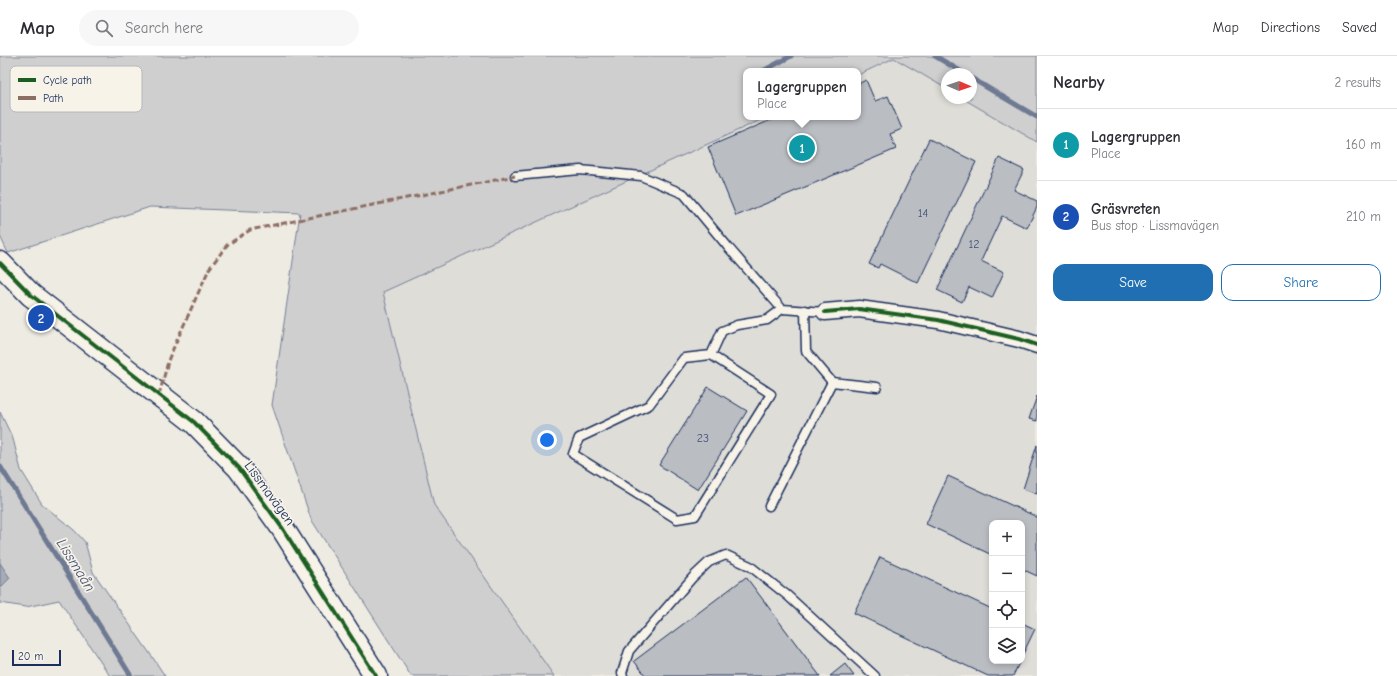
<!DOCTYPE html>
<html lang="en">
<head>
<meta charset="utf-8">
<style>
  body { margin:0; font-family:"Comic Neue",sans-serif; background:#f7f7f7; color:#2b2b33 }
  .controls { position:absolute; right:12px; bottom:12px; display:grid; overflow:hidden; border-radius:8px; box-shadow:0 2px 6px #0003 }
  .controls button { width:36px; height:36px; display:grid; place-items:center; padding:0; border:0; border-bottom:1px solid #e1e1e2; background:#fff; color:#2b2b33; font:20px sans-serif }
  .compass { position:absolute; left:941px; top:12px; width:36px; height:36px; border-radius:50%; background:#fff; box-shadow:0 2px 6px #0003; rotate:92deg }
  .scale { position:absolute; left:12px; bottom:10px; width:49px; box-sizing:border-box; padding-left:4px; border:2px solid #1b2f5e; border-top:0; font-size:11px; line-height:14px; white-space:nowrap; color:#1b2f5e; -webkit-text-stroke:3px #f7f3e8; paint-order:stroke }
  .you { position:absolute; left:547px; top:384px; width:14px; height:14px; margin:-10px; border:3px solid #fff; border-radius:50%; background:#1a73e8; box-shadow:0 0 0 6px #1a73e833 }
  .badge { display:grid; place-items:center; width:26px; height:26px; border-radius:50%; background:#1f6fb2; color:#fff; font-size:13px; font-weight:700 }
  .pin { position:absolute; translate:-50% -50%; border:2px solid #fff; box-shadow:0 1px 4px #0006 }
  .popup { position:absolute; left:743px; top:12px; width:118px; height:52px; box-sizing:border-box; display:grid; place-content:center; border-radius:8px; background:#fff; filter:drop-shadow(0 1px 3px #0005); font-size:13px; white-space:nowrap; color:#7c7c81 }
  .popup b { font-size:15px; color:#2b2b33 }
  .popup::after { content:''; position:absolute; left:50%; top:100%; margin-left:-8px; border:8px solid transparent; border-top-color:#fff }
  .list { margin:0; padding:0; list-style:none }
  h2 { display:flex; justify-content:space-between; align-items:center; height:52px; margin:0; padding:0 16px; font-size:17px }
  h2 small { font-size:13px; font-weight:400; color:#7c7c81 }
  .list li { display:grid; grid-template-columns:26px 1fr auto; gap:12px; align-items:center; box-sizing:border-box; height:72px; padding:0 16px; border-top:1px solid #e1e1e2 }
  .list b { display:block; font-size:15px; white-space:nowrap }
  .list p { margin:0; font-size:13px; white-space:nowrap; color:#7c7c81 }
  .list em { font-size:13px; font-style:normal; color:#7c7c81 }
  .actions { display:flex; gap:8px; padding:12px 16px }
  .actions a { flex:1; padding:9px 0; border:1px solid #1f6fb2; border-radius:12px; text-align:center; font-size:14px; color:#1f6fb2 }
  .actions .main { background:#1f6fb2; color:#fff }
  .icon { flex:none; width:22px; height:22px; fill:none; stroke:currentColor; stroke-width:2; stroke-linecap:round; stroke-linejoin:round }
  .map { position:relative; flex:none; width:1037px; height:620px; overflow:hidden }
  header { display:flex; align-items:center; gap:24px; box-sizing:border-box; height:56px; padding:0 20px; background:#fff; border-bottom:1px solid #e1e1e2 }
  header strong { font-size:19px }
  nav { display:flex; gap:22px; margin-inline-start:auto; font-size:14px }
  .search { width:280px; height:36px; background:#f7f7f7; display:flex; align-items:center; gap:10px; box-sizing:border-box; padding:0 14px; border-radius:22px; color:#7c7c81; font-size:15px }
  main { display:flex }
  aside { flex:1; background:#fff }
  .map>svg:first-child { display:block }
  .built { fill:#deddd8; fill-rule:evenodd }
  .green { fill:#cfcfcf; stroke:#757f96 }
  .water { fill:#a6abb5; stroke:#6e7992 }
  .lines { fill:none; stroke-linecap:round; stroke-linejoin:round }
  .stream { stroke:#6e7992; stroke-width:5 }
  .building { fill:#babdc2; stroke:#1b2f5e }
  .lane-casing { stroke:#1b2f5e; stroke-width:11 }
  .street-casing { stroke:#1b2f5e; stroke-width:19 }
  .secondary-casing { stroke:#1b2f5e; stroke-width:25 }
  .lane { stroke:#f7f3e8; stroke-width:8 }
  .street { stroke:#f7f3e8; stroke-width:16 }
  .secondary { stroke:#f7f3e8; stroke-width:22 }
  .quiet { stroke:#8d6e63; stroke-width:3; stroke-dasharray:6 3; stroke-linecap:butt }
  .cycleway-casing { stroke:#f7f3e8; stroke-width:6 }
  .cycleway { stroke:#1b5e20; stroke-width:4 }
  .labels { text-anchor:middle; stroke-width:3.5; stroke-linejoin:round; paint-order:stroke }
  .number-label { font-size:12px; fill:#435277 }
  .street-label { font-size:14px; fill:#1b2f5e; stroke:#f7f3e8 }
  .water-label { font-size:15px; font-style:italic; fill:#455478; stroke:#f7f3e8 }
  .key { fill:#f7f3e8; stroke:#b5b8bf; stroke-width:1 }
  .key-label { font-size:11px; fill:#1b2f5e }
</style>
</head>
<body>
<header>
<strong>Map</strong>
<div class="search"><svg class="icon" aria-label="search" viewBox="0 0 24 24"><circle cx="10" cy="10" r="6"/><path d="M15 15l6 6"/></svg>Search here</div>
<nav><a>Map</a><a>Directions</a><a>Saved</a></nav>
</header>
<main>
<div class="map">
<svg width="1037" height="620" viewBox="0 0 1037 620">
  <rect width="100%" height="100%" fill="#eeebe2"/>
  <filter id="ink" filterUnits="userSpaceOnUse"><feTurbulence type="fractalNoise" baseFrequency=".025" numOctaves="2"/><feDisplacementMap in="SourceGraphic" scale="8" xChannelSelector="R" yChannelSelector="G"/><feConvolveMatrix kernelMatrix="1 2 1 2 8 2 1 2 1" color-interpolation-filters="sRGB"/></filter>
  <g filter="url(#ink)">
    <path class="built" d="M 894,2 L 947,33 L 947,42 L 962,42 L 1037,86 L 1037,620 L 554,620 L 434,449 L 383,236 L 767,61 L 858,61 L 858,19 ZM 992,467 L 1022,467 L 1022,605 L 992,605 Z"/>
    <g class="green">
      <polygon points="0,0 1037,0 1037,86 962,42 971,42 971,18 947,18 947,33 894,2 858,19 858,15 746,15 746,61 767,61 383,236 434,449 554,620 411,620 311,463 272,349 300,157 150,151 8,197 0,180"/>
      <polygon points="0,356 13,383 21,414 42,448 74,474 85,486 93,516 153,602 165,620 110,620 59,544 26,551 0,547"/>
    </g>
    <polygon class="water" points="0,507 10,522 0,532"/>
    <g class="lines">
      <g class="stream">
        <polyline points="935,0 965,18"/>
        <polyline points="763,15 791,0"/>
        <polyline points="971,22 1037,61"/>
        <polyline points="0,410 131,620"/>
      </g>
    </g>
    <g class="building">
      <polygon points="866,24 875,45 888,40 902,73 890,78 896,93 736,160 708,91 778,61 858,61 858,28"/>
      <polygon points="929,83 976,106 918,227 880,208 878,212 869,208"/>
      <polygon points="999,102 1024,114 1014,134 1037,145 1037,151 1027,172 1002,160 981,205 1004,216 992,242 969,231 962,246 937,234"/>
      <polygon points="708,331 747,355 698,434 659,409"/>
      <polygon points="1037,340 1037,365 1029,363"/>
      <polygon points="1037,389 1037,438 1023,433"/>
      <polygon points="948,420 1037,461 1037,520 1022,513 1022,467 992,467 992,499 926,468"/>
      <polygon points="880,501 992,553 992,605 1020,605 1013,620 988,620 854,557"/>
      <polygon points="746,521 820,620 646,620 634,605"/>
      <polygon points="1022,567 1035,573 1022,600"/>
      <polygon points="845,608 854,620 830,620"/>
    </g>
    <g class="lines">
      <defs>
        <g id="lane">
          <polyline points="515,120 580,114 641,120 684,138 728,191 782,253 825,256"/>
          <polyline points="805,254 806,295 832,326 877,331"/>
          <polyline points="711,299 684,302 649,349 579,382 573,398 677,463 695,460 771,338 711,299 722,275 737,269 767,264 782,253"/>
          <polyline points="769,450 832,326"/>
          <polyline points="623,620 622,617 629,595 693,521 709,506 726,499 750,510 788,540 875,620"/>
        </g>
        <polyline id="street" points="825,256 859,253 938,264 1019,283 1037,289"/>
        <polyline id="secondary" points="0,207 31,239 194,366 239,412 283,473 376,620"/>
      </defs>
      <use href="#lane" class="lane-casing"/>
      <use href="#street" class="street-casing"/>
      <use href="#secondary" class="secondary-casing"/>
      <use href="#lane" class="lane"/>
      <use href="#street" class="street"/>
      <use href="#secondary" class="secondary"/>
      <polyline class="quiet" points="159,339 169,302 209,213 227,189 250,174 515,120"/>
      <defs>
        <g id="cycleway">
          <polyline points="0,207 31,239 194,366 239,412 283,473 376,620"/>
          <polyline points="825,256 859,253 938,264 1019,283 1037,289"/>
        </g>
      </defs>
      <use href="#cycleway" class="cycleway-casing"/>
      <use href="#cycleway" class="cycleway"/>
    </g>
  </g>
  <g class="labels">
    <g class="number-label">
      <text x="923" y="161">14</text>
      <text x="974" y="192">12</text>
      <text x="703" y="386">23</text>
    </g>
    <g class="street-label">
      <text transform="translate(270 437) rotate(54)" y="5">Lissmavägen</text>
    </g>
    <g class="water-label">
      <text transform="translate(76 509) rotate(58)" y="5">Lissmaån</text>
    </g>
  </g>
  <rect x="10" y="10" width="132" height="46" rx="6" class="key"/>
  <rect x="18" y="22" width="18" height="4" fill="#1b5e20"/>
  <rect x="18" y="40" width="18" height="4" fill="#8d6e63"/>
  <g class="key-label">
    <text x="43" y="28">Cycle path</text>
    <text x="43" y="46">Path</text>
  </g>
</svg>
<div class="controls">
<button>+</button>
<button>−</button>
<button><svg class="icon" aria-label="locate" viewBox="0 0 24 24"><circle cx="12" cy="12" r="6"/><path d="M12 2v4M12 18v4M2 12h4M18 12h4"/></svg></button>
<button><svg class="icon" aria-label="layers" viewBox="0 0 24 24"><path d="M12 4l9 5-9 5-9-5zM3 14l9 5 9-5"/></svg></button>
</div>
<svg class="compass" viewBox="-18 -18 36 36"><path d="M0-13l5 13h-10z" fill="#e53935"/><path d="M0 13l5-13h-10z" fill="#7c7c81"/></svg>
<div class="scale">20 m</div>
<div class="you"></div>
<div class="pin badge" style="left:802px;top:92px;background:#0f9aa8">1</div>
<div class="popup"><b>Lagergruppen</b>Place</div>
<div class="pin badge" style="left:41px;top:262px;background:#1a4fb4">2</div>
</div>
<aside>
<h2>Nearby<small>2 results</small></h2>
<ul class="list">
<li><span class="badge" style="background:#0f9aa8">1</span><div><b>Lagergruppen</b><p>Place</p></div><em>160 m</em></li>
<li><span class="badge" style="background:#1a4fb4">2</span><div><b>Gräsvreten</b><p>Bus stop · Lissmavägen</p></div><em>210 m</em></li>
</ul>
<div class="actions"><a class="main">Save</a><a>Share</a></div>
</aside>
</main>
</body>
</html>
